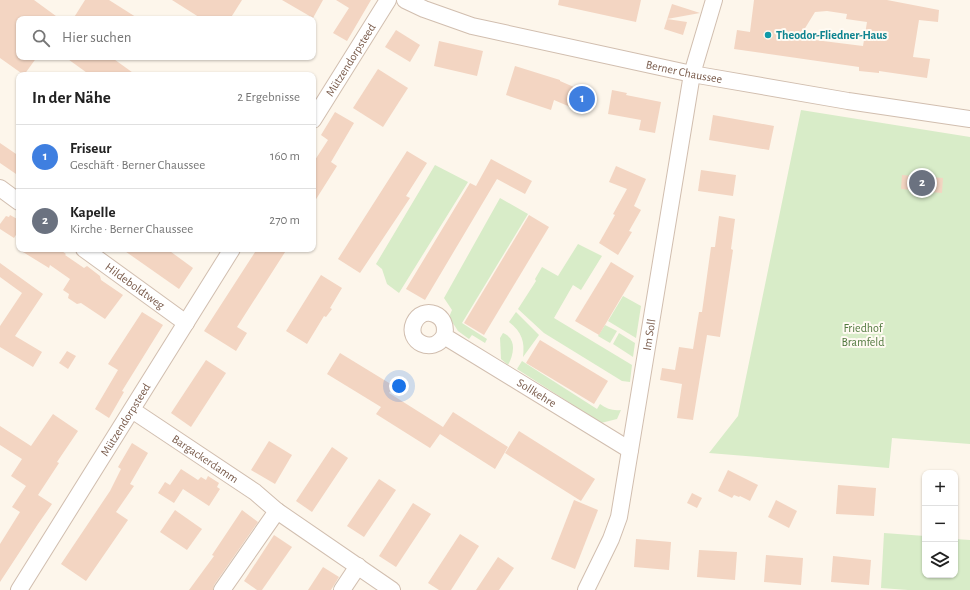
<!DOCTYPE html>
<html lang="de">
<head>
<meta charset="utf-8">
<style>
  body { margin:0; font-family:"Alegreya Sans",sans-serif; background:#f2f2f2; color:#222 }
  .controls { position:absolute; right:12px; bottom:12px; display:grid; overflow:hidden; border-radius:8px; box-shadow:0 1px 3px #0004 }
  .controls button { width:36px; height:36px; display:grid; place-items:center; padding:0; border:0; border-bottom:1px solid #e0e0e0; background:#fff; color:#222; font:20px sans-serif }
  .you { position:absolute; left:399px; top:386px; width:14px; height:14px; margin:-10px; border:3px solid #fff; border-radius:50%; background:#1a73e8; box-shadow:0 0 0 6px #1a73e833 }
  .badge { display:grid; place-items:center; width:26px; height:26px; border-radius:50%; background:#e86e4f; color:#fff; font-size:13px; font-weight:700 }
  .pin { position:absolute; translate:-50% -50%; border:2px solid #fff; box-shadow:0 1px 4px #0006 }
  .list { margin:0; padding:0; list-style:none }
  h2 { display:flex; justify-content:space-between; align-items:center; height:52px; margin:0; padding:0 16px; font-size:17px }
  h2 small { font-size:13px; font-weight:400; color:#767676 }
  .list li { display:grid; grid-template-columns:26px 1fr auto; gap:12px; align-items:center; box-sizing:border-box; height:64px; padding:0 16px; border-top:1px solid #e0e0e0 }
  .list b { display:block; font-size:15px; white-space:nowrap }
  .list p { margin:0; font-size:13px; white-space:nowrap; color:#767676 }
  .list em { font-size:13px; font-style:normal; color:#767676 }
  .icon { flex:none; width:22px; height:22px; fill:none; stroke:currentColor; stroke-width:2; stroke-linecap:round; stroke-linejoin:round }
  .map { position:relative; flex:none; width:970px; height:590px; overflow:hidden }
  .search { position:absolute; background:#fff; box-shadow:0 1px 3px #0004; left:16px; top:16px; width:300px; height:44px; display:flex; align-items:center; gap:10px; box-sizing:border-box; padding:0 14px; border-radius:8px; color:#767676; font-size:15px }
  .panel { position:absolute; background:#fff; box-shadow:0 1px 3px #0004; left:16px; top:72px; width:300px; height:180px; border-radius:8px }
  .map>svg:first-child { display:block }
  .green { fill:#d8ecc8 }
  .building { fill:#f3d5c2; fill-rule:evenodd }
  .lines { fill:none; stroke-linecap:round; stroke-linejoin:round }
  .minor-casing { stroke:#d1beaf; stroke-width:18 }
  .minor { stroke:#fff; stroke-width:16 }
  .culture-dot { fill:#0f9aa8; stroke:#fffaf2; stroke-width:1.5 }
  .labels { text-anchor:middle; stroke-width:4; stroke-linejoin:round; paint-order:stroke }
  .culture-label { font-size:12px; font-weight:bold; fill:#0d838f; stroke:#fffaf2; text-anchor:start }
  .street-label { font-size:12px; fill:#7a5c4c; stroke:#fffaf2 }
  .park-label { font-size:12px; fill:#537a41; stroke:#fffaf2 }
</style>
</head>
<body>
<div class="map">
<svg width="970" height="590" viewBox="0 0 970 590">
  <rect width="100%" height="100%" fill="#fdf6eb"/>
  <g class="green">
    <polygon points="801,110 970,137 970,444 892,438 889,468 709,453 738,416"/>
    <polygon points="435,165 468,182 399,293 387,284 382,269 376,264"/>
    <polygon points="500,198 528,214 462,323 487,339 485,343 472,335 469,339 458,331 449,317 452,310 444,298"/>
    <polygon points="578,244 602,256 581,290 573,285 554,318 632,365 630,382 622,381 544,333 518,309 536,281 535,279 542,267 558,276"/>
    <polygon points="623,296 641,306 636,338 608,321"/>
    <path d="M 516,312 L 539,335 L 523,357 C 525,342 522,332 509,322 Z"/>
    <polygon points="605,325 617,331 610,343 598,336"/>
    <path d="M 503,333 C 517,339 514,354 508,365 L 501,359 L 500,338 Z"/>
    <polygon points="619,333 635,343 633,357 613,344"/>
    <path d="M 522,361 L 597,409 L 600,404 C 607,409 613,411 621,410 L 617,419 L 601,423 L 517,369 Z"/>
    <polygon points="884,533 925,536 925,575 955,575 955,539 970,540 970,590 908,590 881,588"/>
  </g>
  <g class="building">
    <polygon points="0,0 34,0 60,19 19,19 19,57 37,57 24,75 0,58"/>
    <polygon points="85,0 109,0 139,19 73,19"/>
    <polygon points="172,0 242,0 230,19 202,19"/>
    <polygon points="282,0 323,0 313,18"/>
    <polygon points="336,0 371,0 347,41 333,33 349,8"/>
    <polygon points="559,0 641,0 636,22 558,5"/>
    <path d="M 754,0 L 887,0 L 939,10 L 938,22 L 919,20 L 913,57 L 930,59 L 927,78 L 879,71 L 879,73 L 859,71 L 859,67 L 734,49 L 737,30 L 750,32 ZM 827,11 L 847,14 L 846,19 L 867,22 L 863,46 L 799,38 L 815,12 Z"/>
    <polygon points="672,4 700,13 667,19 687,22 683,35 664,29"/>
    <polygon points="396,30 420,45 410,62 385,47"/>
    <polygon points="439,41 483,51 477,76 434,66"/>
    <polygon points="65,57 111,57 136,75 90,75"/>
    <polygon points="515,66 560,80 560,81 590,94 582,112 554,100 551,110 506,95"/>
    <polygon points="378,69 408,88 383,127 353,108"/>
    <polygon points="612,90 627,93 626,95 661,102 655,133 639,130 641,120 608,114"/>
    <polygon points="335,112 354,123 331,162 337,166 313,204 313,163 328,140 321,135"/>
    <polygon points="713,115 774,126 769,150 709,140"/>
    <polygon points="0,143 19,156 19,176 0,163"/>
    <polygon points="407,151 427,163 406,196 410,198 360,273 338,259"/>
    <polygon points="491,159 532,181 525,194 497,179 425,300 406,289 470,183 476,186"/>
    <polygon points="616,166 646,179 634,206 641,210 629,231 632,232 618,255 599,243 615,215 613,214 627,189 609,182"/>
    <polygon points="701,170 736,175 733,196 698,191"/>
    <polygon points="914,171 931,172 930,177 943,178 942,193 930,192 929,196 921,196 912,195 913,190 901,189 902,175 914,176"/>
    <polygon points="10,215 19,220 19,230 14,238 0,229 0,224 6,216 9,217"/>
    <polygon points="529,215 549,227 484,335 464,323"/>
    <polygon points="719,216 735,219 731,249 733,250 720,337 707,335 693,420 677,418 682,384 660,380 662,368 675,370 679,347 693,349 699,312 702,312 711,247 715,247"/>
    <polygon points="18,249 59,249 66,254 65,255 84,268 87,266 100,276 101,280 123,295 105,319 81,303 77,304 68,298 69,294 63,290 70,279 50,265 49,268"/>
    <polygon points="122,249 167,249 193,268 179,289"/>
    <polygon points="257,249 287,249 237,327 247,333 236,351 204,331"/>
    <polygon points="611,262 634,276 599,335 575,321"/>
    <polygon points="0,263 43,294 15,336 42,352 33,367 0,347 0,326 22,293 0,277"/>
    <polygon points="321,275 342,288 330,308 332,309 326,317 324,316 307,344 286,331"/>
    <polygon points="142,312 163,325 122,391 124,392 109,418 95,409 118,370 108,364"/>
    <polygon points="540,340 608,381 594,404 526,363"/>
    <polygon points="67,351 76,356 68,369 59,363"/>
    <polygon points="340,353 394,386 389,393 443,427 453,412 508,447 495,469 440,434 430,448 376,414 381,407 327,374"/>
    <polygon points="206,360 226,373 191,427 171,413"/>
    <polygon points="53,414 78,431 57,462 59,463 38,495 52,504 38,524 0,582 0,544 20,512 12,507 26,486 11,476 22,459 0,445 0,426 31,446"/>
    <polygon points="519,431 595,479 581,501 505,453"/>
    <polygon points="269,441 292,455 275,484 251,470"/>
    <polygon points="132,443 148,453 130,484 134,486 116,512 128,520 86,581 61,564 110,491 121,469 118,467"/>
    <polygon points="332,447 348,458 312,512 296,501"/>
    <polygon points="181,469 198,480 201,477 206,480 208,476 219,483 217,487 220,489 209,506 183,489 174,503 158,493 165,482 170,485"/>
    <polygon points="728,470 758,485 750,501 740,496 739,497 734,495 732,498 718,491"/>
    <polygon points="379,479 396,490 364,537 347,526"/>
    <polygon points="838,485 876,488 874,516 836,514"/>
    <polygon points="692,493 702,498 697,508 687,503"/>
    <polygon points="574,500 598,510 575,569 551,559"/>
    <polygon points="776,500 797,511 789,528 768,517"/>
    <polygon points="413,503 431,514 396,567 379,556"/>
    <polygon points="175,510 202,529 187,550 160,532"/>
    <polygon points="242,510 258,522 214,585 213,590 189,590 214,556 212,555"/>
    <polygon points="460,534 479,546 451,590 439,590 428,583"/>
    <polygon points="274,535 292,547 262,590 257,590 244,581"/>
    <polygon points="636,539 671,542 669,570 634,567"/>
    <polygon points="699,550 737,552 735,580 697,577"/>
    <polygon points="766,555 803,558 801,585 764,582"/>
    <polygon points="833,556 871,560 869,585 831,582"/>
    <polygon points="498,557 514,568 499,590 476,590"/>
    <polygon points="323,567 339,577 331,590 308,590"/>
  </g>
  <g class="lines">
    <defs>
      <g id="minor">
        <path id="s1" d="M 405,0 L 424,9 L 472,26 L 692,74 L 848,101 L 970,119"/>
        <path id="s2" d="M 313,120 L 388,0"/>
        <polyline points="0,188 19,202"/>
        <path id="s3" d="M 84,249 L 186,323"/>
        <path id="s4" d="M 444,336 C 433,355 406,342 414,323 C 423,304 450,314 444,336 L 630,450"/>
        <path id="s5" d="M 132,410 L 255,492 L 277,511 L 392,590"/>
        <path id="s6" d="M 19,590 L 232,249"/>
        <polyline points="222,590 277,511"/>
        <polyline points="342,590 358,566"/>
        <path id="s7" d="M 586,590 L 611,539 L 619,517 L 692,74 L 714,0"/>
      </g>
    </defs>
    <use href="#minor" class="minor-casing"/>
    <use href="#minor" class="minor"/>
  </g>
  <circle class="culture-dot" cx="768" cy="35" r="4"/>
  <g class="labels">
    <g class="culture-label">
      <text x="776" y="39">Theodor-Fliedner-Haus</text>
    </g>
    <g class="street-label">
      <text dy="4" stroke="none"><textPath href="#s2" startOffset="71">Mützendorpsteed</textPath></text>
      <text dy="4" stroke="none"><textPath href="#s1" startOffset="289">Berner Chaussee</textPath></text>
      <text dy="4" stroke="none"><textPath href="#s3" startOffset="63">Hildeboldtweg</textPath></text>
      <text dy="4" stroke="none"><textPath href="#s7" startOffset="265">Im Soll</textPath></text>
      <text dy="4" stroke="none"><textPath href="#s4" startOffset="210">Sollkehre</textPath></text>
      <text dy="4" stroke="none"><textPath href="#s6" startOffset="201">Mützendorpsteed</textPath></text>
      <text dy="4" stroke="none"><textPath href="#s5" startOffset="88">Bargackerdamm</textPath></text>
    </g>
    <g class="park-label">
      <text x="863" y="332">Friedhof<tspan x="863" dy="14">Bramfeld</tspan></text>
    </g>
  </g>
</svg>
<div class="controls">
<button>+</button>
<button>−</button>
<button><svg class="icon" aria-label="layers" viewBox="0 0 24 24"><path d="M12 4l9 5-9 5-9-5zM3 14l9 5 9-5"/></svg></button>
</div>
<div class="you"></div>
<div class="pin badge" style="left:582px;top:99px;background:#3f7fe0">1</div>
<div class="pin badge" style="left:922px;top:183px;background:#6b7280">2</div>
<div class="search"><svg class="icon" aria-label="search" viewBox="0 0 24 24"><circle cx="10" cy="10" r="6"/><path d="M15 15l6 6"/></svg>Hier suchen</div>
<section class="panel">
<h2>In der Nähe<small>2 Ergebnisse</small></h2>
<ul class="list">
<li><span class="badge" style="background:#3f7fe0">1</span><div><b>Friseur</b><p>Geschäft · Berner Chaussee</p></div><em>160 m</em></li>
<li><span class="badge" style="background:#6b7280">2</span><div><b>Kapelle</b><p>Kirche · Berner Chaussee</p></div><em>270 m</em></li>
</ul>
</section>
</div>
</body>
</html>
